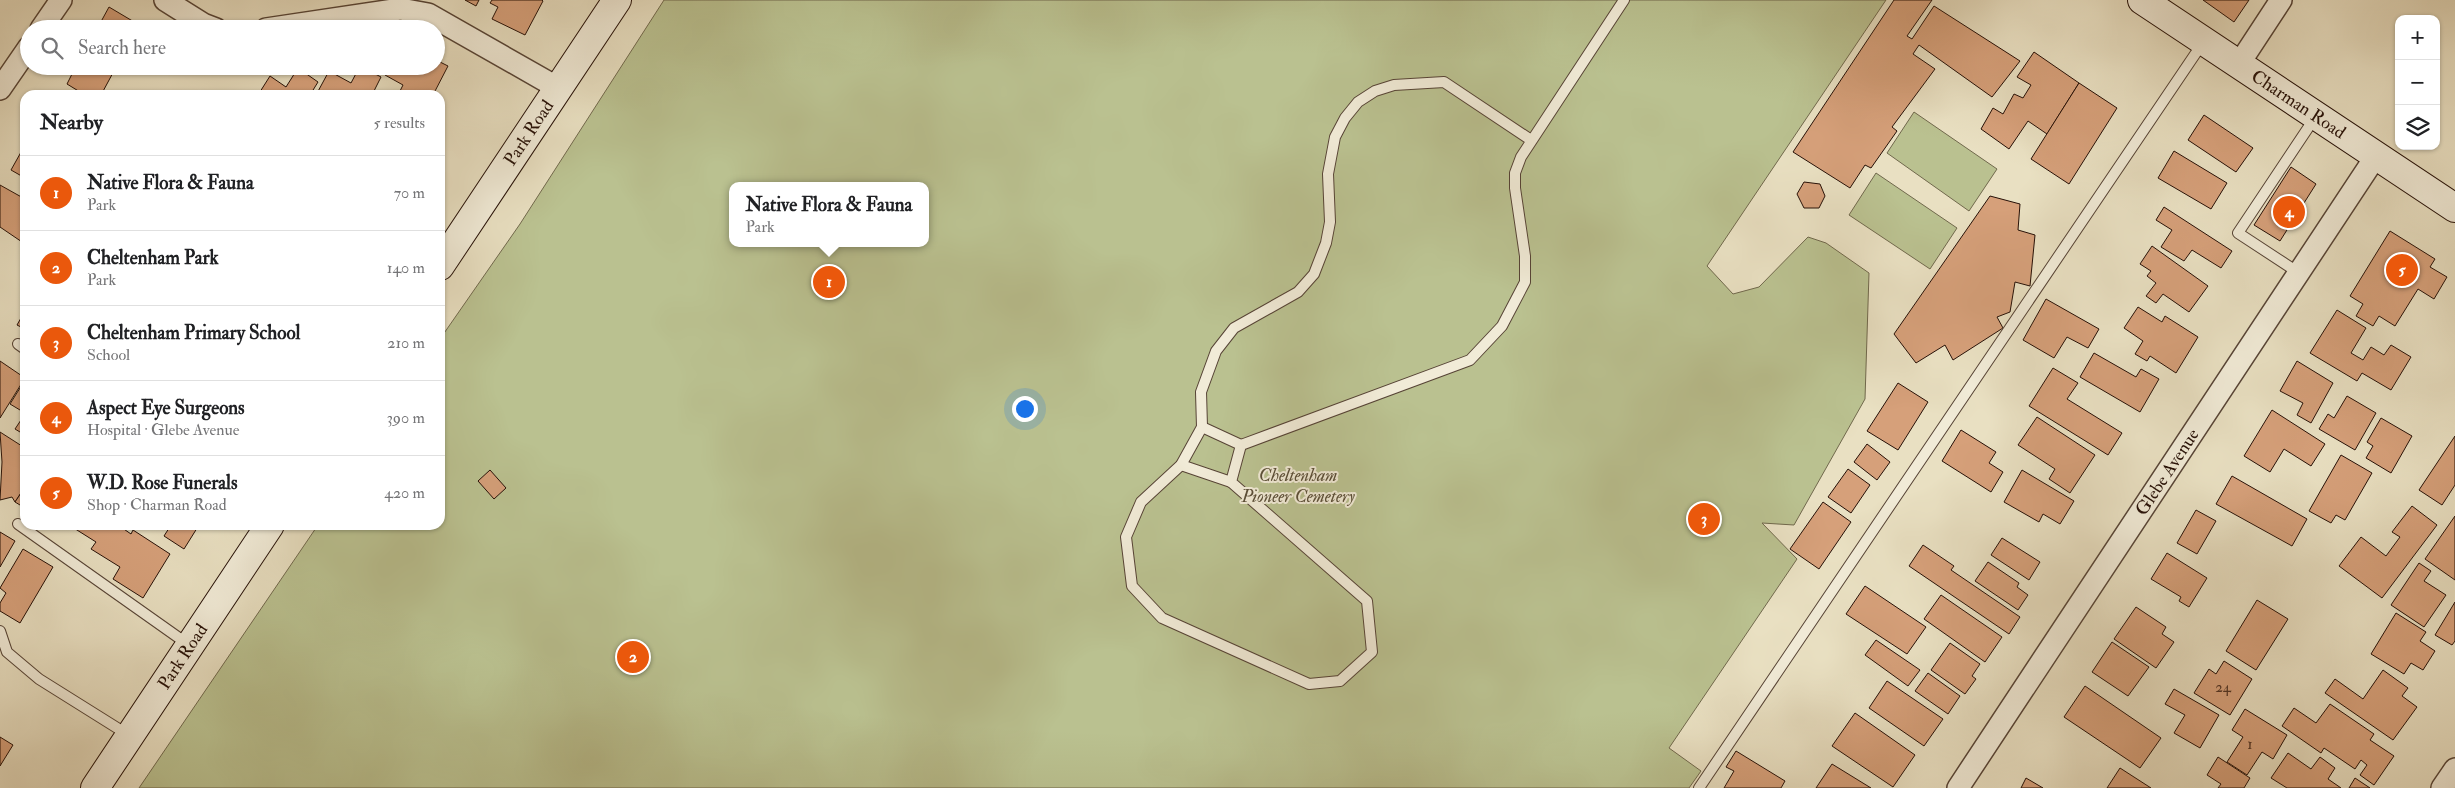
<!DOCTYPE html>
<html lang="en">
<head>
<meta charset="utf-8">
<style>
  body { margin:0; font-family:"IM FELL Double Pica",serif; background:#f2f2f2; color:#202124 }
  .controls { position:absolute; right:15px; top:15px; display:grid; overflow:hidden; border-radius:10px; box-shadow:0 1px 4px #0004 }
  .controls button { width:45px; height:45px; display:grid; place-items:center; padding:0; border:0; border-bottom:1px solid #e0e0e0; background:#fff; color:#202124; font:25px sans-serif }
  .you { position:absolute; left:1024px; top:408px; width:18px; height:18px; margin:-12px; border:4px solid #fff; border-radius:50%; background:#1a73e8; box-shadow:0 0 0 8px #1a73e833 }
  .badge { display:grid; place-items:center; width:32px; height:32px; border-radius:50%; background:#ea580c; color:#fff; font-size:16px; font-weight:700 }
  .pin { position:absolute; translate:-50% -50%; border:2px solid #fff; box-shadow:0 1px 5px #0006 }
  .popup { position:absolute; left:729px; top:182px; width:200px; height:65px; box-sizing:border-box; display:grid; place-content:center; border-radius:10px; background:#fff; filter:drop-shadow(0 1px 4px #0005); font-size:16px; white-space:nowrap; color:#757577 }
  .popup b { font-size:19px; color:#202124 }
  .popup::after { content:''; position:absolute; left:50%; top:100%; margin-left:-10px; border:10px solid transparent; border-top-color:#fff }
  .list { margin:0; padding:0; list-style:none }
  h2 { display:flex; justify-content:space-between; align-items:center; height:65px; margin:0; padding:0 20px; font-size:21px }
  h2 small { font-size:16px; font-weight:400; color:#757577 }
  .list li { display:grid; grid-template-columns:32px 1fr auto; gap:15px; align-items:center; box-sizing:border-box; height:75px; padding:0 20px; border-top:1px solid #e0e0e0 }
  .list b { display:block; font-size:19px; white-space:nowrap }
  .list p { margin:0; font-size:16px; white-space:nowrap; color:#757577 }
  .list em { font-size:16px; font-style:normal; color:#757577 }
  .icon { flex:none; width:28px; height:28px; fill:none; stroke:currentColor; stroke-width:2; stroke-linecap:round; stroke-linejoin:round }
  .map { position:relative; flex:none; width:2455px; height:788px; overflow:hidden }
  .search { position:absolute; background:#fff; box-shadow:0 1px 4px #0004; left:20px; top:20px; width:425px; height:55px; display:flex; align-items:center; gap:12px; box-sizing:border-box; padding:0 18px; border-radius:28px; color:#757577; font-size:19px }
  .panel { position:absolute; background:#fff; box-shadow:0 1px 4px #0004; left:20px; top:90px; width:425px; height:440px; border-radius:15px }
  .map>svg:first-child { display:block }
  .green { fill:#bac190; stroke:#70684c; fill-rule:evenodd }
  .building { fill:#d6a07a; stroke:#261007 }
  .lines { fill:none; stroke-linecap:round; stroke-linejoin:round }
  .lane-casing { stroke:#574436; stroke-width:12 }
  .street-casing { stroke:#574436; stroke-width:24 }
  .secondary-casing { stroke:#261007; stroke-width:30 }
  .lane { stroke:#f1ebd7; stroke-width:10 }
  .street { stroke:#f1ebd7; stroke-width:21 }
  .secondary { stroke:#f1ebd7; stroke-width:28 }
  .labels { text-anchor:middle; stroke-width:4; stroke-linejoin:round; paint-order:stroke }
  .number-label { font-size:15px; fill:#523424 }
  .street-label { font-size:18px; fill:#261007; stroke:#f1ebd7 }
  .park-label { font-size:18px; font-style:italic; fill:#5a4e37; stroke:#f1ebd7 }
</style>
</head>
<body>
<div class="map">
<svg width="2455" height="788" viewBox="0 0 2455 788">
  <rect width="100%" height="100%" fill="#e9e0c2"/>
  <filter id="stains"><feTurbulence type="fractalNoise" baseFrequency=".004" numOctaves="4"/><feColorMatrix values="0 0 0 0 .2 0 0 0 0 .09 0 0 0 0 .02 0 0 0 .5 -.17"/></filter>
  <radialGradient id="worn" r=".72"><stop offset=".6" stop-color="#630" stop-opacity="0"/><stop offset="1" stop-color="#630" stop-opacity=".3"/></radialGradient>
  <g class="green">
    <path d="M 664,0 L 1886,0 L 1707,266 L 1733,294 L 1759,287 L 1808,237 L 1826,243 L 1869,273 L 1865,399 L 1794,525 L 1762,523 L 1797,559 L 1669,748 L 1701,771 L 1689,788 L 139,788 L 318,525 L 440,525 L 440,339 L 520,224 ZM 733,186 L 925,186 L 925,243 L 733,243 Z"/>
    <polygon points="1914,112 1997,169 1969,211 1887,153"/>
    <polygon points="1876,173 1957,228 1930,269 1849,215"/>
  </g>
  <g class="building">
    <polygon points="465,0 479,0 476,6"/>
    <polygon points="492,0 542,0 543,1 525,35 492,19 498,7 490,3"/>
    <polygon points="1894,0 1932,0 1907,36 1912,39 1934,6 2020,61 1992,97 1919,45 1913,54 1935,69 1892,127 1897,131 1871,168 1865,165 1850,188 1793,152"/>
    <polygon points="2203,0 2249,0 2234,22"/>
    <polygon points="109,7 146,29 97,29"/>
    <polygon points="2034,52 2079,83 2047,134 2028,121 2009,149 1981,129 1993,108 2003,114 2014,94 2023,98 2031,85 2017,77"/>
    <polygon points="436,60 448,66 433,95 398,95 403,85 385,75 390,66 436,66"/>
    <polygon points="71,66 110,66 115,69 101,95 85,95 67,84 75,68"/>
    <polygon points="360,66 381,77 372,95 316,95 329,71 351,83"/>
    <polygon points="298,68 318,82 310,95 258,95 270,76 286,87"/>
    <polygon points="2079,83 2117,108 2069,184 2031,159"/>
    <polygon points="2204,115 2253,148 2236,172 2188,140"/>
    <polygon points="25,145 25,178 11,170"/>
    <polygon points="2174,151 2227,183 2211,209 2158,178"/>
    <polygon points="2291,167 2316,184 2280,241 2254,225"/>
    <polygon points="1804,182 1820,184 1825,196 1819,208 1804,208 1797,194"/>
    <polygon points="0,185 25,199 25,244 0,227"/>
    <polygon points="1990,196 2020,204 2018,230 2035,235 2030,286 2015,282 2010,312 1997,317 2003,328 1953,360 1945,345 1916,363 1894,334"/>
    <polygon points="2164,207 2232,251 2221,268 2192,250 2184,261 2161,247 2172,230 2156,220"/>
    <polygon points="2390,231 2435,259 2430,267 2447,277 2434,299 2418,289 2395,326 2379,316 2373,326 2356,316 2363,304 2350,296"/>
    <polygon points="2152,246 2208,286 2189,312 2163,294 2156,303 2146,296 2156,283 2147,276 2151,271 2140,264"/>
    <polygon points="2046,299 2099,329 2088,348 2067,337 2054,358 2023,340"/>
    <polygon points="2138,307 2162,322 2165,316 2198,337 2176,373 2150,356 2147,361 2135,354 2143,341 2124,328"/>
    <polygon points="2337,310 2366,328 2351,353 2363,360 2371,347 2384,355 2391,345 2411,357 2391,390 2362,373 2357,381 2310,353"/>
    <polygon points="25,311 25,329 17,325"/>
    <polygon points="2094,353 2136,377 2141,369 2159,379 2140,412 2080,377"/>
    <polygon points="0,361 25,378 0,418"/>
    <polygon points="2297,361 2333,383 2311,423 2297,415 2303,403 2280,391"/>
    <polygon points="2053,368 2078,383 2067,399 2122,433 2108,455 2029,406"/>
    <polygon points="25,380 25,413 10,404"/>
    <polygon points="1898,383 1928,402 1898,450 1867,431"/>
    <polygon points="2347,396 2376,413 2355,450 2319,429 2328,414 2334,418"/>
    <polygon points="2272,410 2325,444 2311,466 2284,449 2270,472 2244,456"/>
    <polygon points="25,414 25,435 15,429"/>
    <polygon points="2037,417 2095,455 2070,493 2049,479 2055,469 2018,445"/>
    <polygon points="2381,418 2412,436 2391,473 2366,458 2373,446 2367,442"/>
    <polygon points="1961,430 1996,452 1989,463 2003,472 1991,492 1942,461"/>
    <polygon points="0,432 25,448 25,487 15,502 12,497 0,500 2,462"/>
    <polygon points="2455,436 2455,485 2442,505 2419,490"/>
    <polygon points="1867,444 1890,462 1877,480 1854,462"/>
    <polygon points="2341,455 2372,473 2345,520 2336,515 2331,523 2309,511"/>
    <polygon points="1848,469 1870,485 1851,513 1828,497"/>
    <polygon points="490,470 506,488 494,499 478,481"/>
    <polygon points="2022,470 2074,501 2060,524 2043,514 2039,522 2004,502"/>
    <polygon points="2232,476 2307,519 2292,546 2216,504"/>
    <polygon points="25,487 25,508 15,502"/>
    <polygon points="1823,502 1851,522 1819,569 1790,549"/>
    <polygon points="2412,506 2437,525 2382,598 2339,566 2361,537 2386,556 2400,537 2392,532"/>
    <polygon points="2196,510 2216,521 2197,554 2177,543"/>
    <polygon points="2455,516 2455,580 2425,559"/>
    <polygon points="69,525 118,525 131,534 133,530 170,554 143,598 113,579 120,567 91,549 96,542"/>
    <polygon points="171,525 199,525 184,549 164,536"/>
    <polygon points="0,532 15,541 0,567"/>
    <polygon points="2002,538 2040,562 2029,580 1991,555"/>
    <polygon points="1923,545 1954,566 1951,570 2020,617 2009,634 1909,566"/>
    <polygon points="23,549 53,567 20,623 0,611 0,603 6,593 0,588"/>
    <polygon points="2167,553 2207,578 2189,607 2179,601 2181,597 2151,579"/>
    <polygon points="1988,562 2019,583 2017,587 2028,595 2018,610 1975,581"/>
    <polygon points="2419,563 2431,571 2424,581 2446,595 2424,627 2391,605"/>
    <polygon points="1865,586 1926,627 1907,654 1846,614"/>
    <polygon points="1941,595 2002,637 1985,662 1924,619"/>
    <polygon points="2257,600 2288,619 2256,670 2226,651"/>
    <polygon points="2455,602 2455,641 2452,645 2435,635"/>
    <polygon points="2136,607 2166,627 2162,634 2174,642 2156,668 2114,639"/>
    <polygon points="2396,613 2426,632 2420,641 2435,651 2423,670 2411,663 2404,674 2371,654"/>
    <polygon points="1876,640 1920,670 1908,686 1865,655"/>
    <polygon points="2112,642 2149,667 2128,696 2092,672"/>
    <polygon points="1950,643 1980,664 1972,676 1976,679 1965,694 1931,670"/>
    <polygon points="2224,661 2252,679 2230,715 2194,693 2209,669 2216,674"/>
    <polygon points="2383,670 2408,688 2402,696 2417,707 2393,740 2325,693 2335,679 2363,699"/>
    <polygon points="1928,673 1960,696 1948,714 1915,691"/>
    <polygon points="1887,681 1943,719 1924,746 1869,708"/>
    <polygon points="2085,686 2161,738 2140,768 2064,717"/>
    <polygon points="2174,689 2219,715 2200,748 2174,733 2185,715 2165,704"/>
    <polygon points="2330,704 2374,734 2370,740 2394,756 2374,785 2360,775 2367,765 2361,760 2355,769 2324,748 2321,753 2282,726 2294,708 2316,723"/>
    <polygon points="2245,709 2287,735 2273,759 2262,752 2247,775 2227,762 2243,737 2232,730"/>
    <polygon points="1855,713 1915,755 1893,787 1832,746"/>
    <polygon points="0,737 13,745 0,766"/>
    <polygon points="1736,751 1785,781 1781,788 1724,788 1734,771 1726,767"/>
    <polygon points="2288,753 2311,769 2320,757 2335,768 2328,779 2341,788 2287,788 2271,778"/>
    <polygon points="2218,757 2250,778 2244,788 2218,788 2221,784 2207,775"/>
    <polygon points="1832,764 1871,788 1816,788"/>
    <polygon points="2120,768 2151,788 2107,788"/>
    <polygon points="2026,778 2043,788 2021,788"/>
    <polygon points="2355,778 2370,788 2349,788"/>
  </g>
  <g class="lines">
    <defs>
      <g id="lane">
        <polyline points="1531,140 1444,82 1394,85 1375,91 1358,102 1345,118 1335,137 1328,174 1330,222 1326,243 1314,274 1298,292 1234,328 1216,351 1201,392 1202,427 1181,465 1141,502 1126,537 1132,586 1162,618 1309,684 1340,681 1372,652 1367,601 1231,482 1241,445 1470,360 1502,326 1525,282 1525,256 1515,188 1515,173 1521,157 1624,0"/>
        <polyline points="2299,273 2238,233 2316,116"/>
        <polyline points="18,344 25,349"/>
        <polyline points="1202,427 1241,445"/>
        <polyline points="1181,465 1231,482"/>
        <polyline points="18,524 189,645"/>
        <polyline points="0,631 7,652 39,679 130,736"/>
        <polyline points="1699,788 2204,41"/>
      </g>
      <g id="street">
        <polyline points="165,0 203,24 216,29"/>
        <polyline points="41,29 61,0"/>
        <polyline points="266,29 400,9 428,14 558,88"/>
        <polyline points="2239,64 2281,0"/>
        <polyline points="0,89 29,47"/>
        <path id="s1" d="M 1958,788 L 2376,156"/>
        <polyline points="2442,788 2455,769"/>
      </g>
      <g id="secondary">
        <path id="s2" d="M 2142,0 L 2455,208"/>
        <path id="s3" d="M 440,266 L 617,0"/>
        <path id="s4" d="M 95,788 L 270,525"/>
      </g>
    </defs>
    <use href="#lane" class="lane-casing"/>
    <use href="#street" class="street-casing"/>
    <use href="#secondary" class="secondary-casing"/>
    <use href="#lane" class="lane"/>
    <use href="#street" class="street"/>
    <use href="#secondary" class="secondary"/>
  </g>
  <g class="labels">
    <g class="number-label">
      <text x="2223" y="692">24</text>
      <text x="2250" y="749">1</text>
    </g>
    <g class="street-label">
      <text dy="6" stroke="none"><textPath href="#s2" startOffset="188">Charman Road</textPath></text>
      <text dy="6" stroke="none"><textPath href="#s3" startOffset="160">Park Road</textPath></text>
      <text dy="6" stroke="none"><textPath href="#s1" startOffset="379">Glebe Avenue</textPath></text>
      <text dy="6" stroke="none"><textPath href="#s4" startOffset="158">Park Road</textPath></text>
    </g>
    <g class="park-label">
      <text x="1298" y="481">Cheltenham<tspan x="1298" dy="21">Pioneer Cemetery</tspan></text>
    </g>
  </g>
  <rect width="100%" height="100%" filter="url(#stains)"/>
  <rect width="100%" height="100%" fill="url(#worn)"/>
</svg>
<div class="controls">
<button>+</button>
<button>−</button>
<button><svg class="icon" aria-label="layers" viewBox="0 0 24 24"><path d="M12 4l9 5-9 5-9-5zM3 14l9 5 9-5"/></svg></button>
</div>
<div class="you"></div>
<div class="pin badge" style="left:829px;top:282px">1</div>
<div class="popup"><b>Native Flora &amp; Fauna</b>Park</div>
<div class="pin badge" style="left:633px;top:657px">2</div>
<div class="pin badge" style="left:1704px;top:519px">3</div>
<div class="pin badge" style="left:2289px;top:212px">4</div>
<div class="pin badge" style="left:2402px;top:270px">5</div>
<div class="search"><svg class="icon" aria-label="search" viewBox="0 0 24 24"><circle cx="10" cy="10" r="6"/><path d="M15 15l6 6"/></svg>Search here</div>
<section class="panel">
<h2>Nearby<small>5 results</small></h2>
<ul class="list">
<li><span class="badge">1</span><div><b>Native Flora &amp; Fauna</b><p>Park</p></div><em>70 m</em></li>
<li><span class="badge">2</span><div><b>Cheltenham Park</b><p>Park</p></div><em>140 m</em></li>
<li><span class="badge">3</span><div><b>Cheltenham Primary School</b><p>School</p></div><em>210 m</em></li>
<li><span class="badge">4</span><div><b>Aspect Eye Surgeons</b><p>Hospital · Glebe Avenue</p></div><em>390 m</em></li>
<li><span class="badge">5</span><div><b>W.D. Rose Funerals</b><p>Shop · Charman Road</p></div><em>420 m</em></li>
</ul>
</section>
</div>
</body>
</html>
